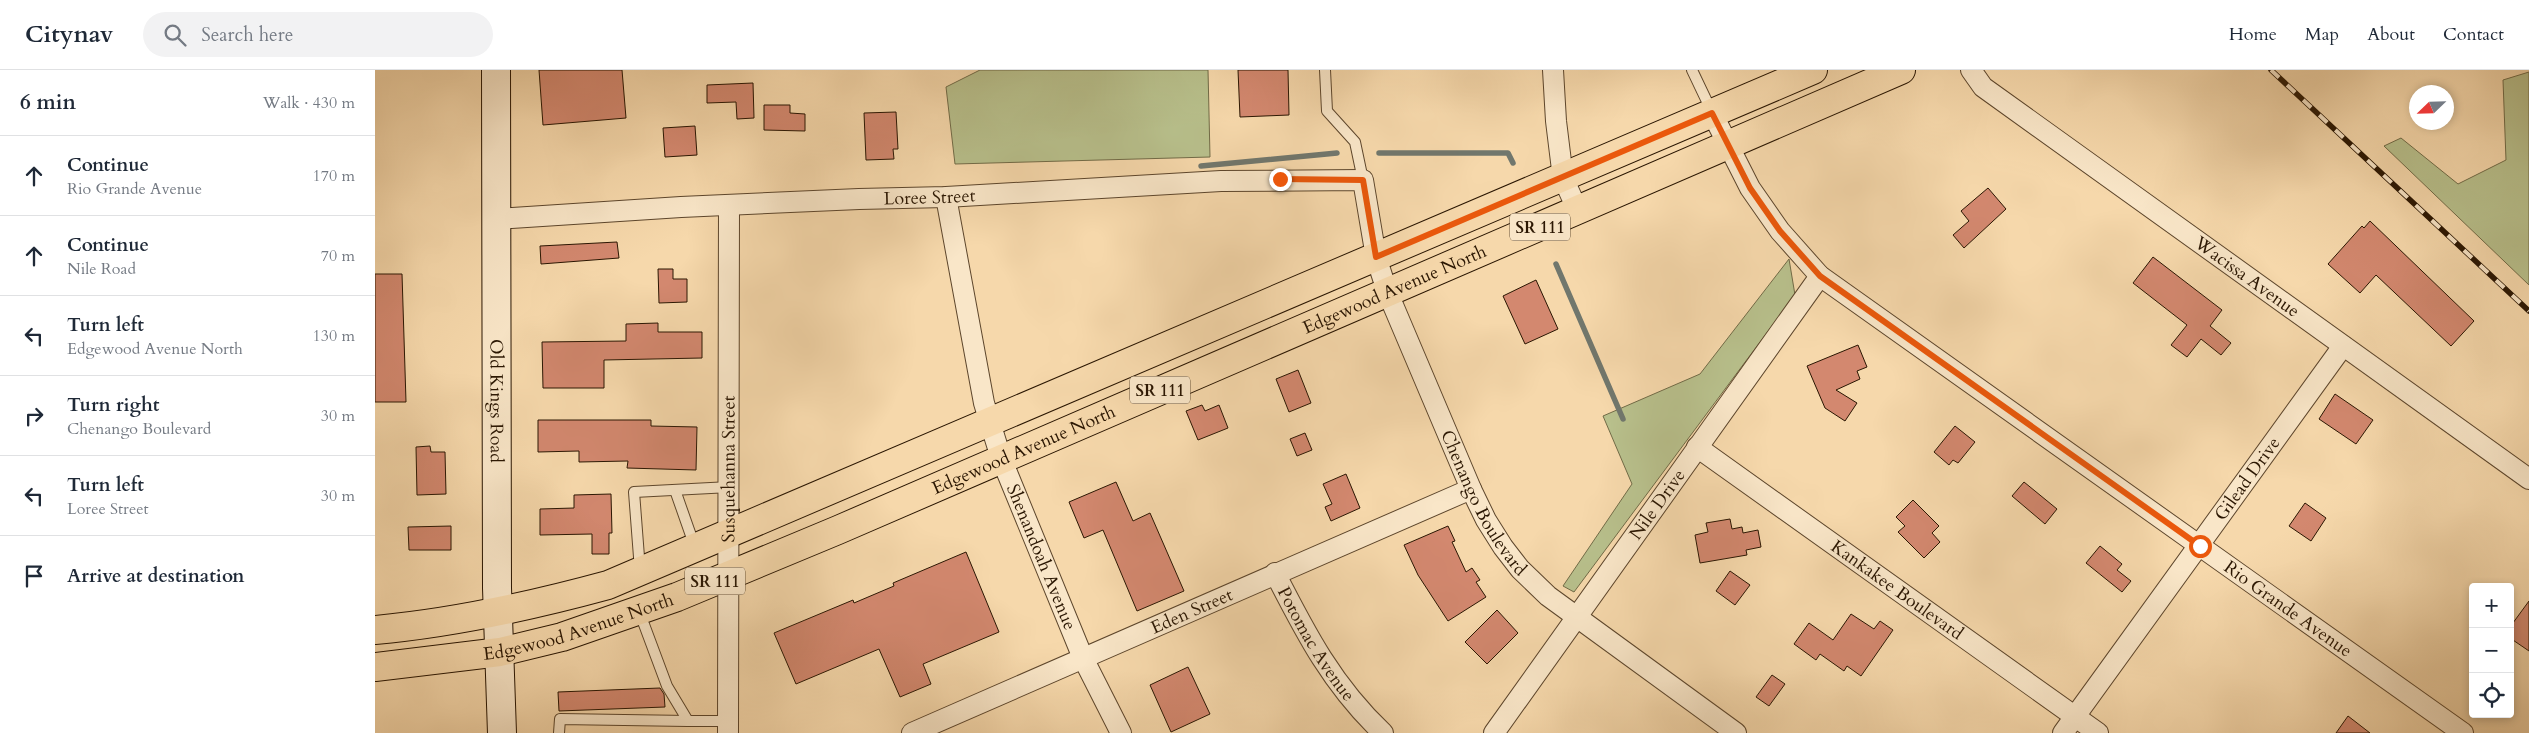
<!DOCTYPE html>
<html lang="en">
<head>
<meta charset="utf-8">
<style>
  body { margin:0; font-family:Cardo,serif; background:#f2f2f3; color:#1f2937 }
  .controls { position:absolute; right:15px; bottom:15px; display:grid; overflow:hidden; border-radius:5px; box-shadow:0 2px 8px #0003 }
  .controls button { width:45px; height:45px; display:grid; place-items:center; padding:0; border:0; border-bottom:1px solid #e0e1e3; background:#fff; color:#1f2937; font:25px sans-serif }
  .compass { position:absolute; left:2034px; top:15px; width:45px; height:45px; border-radius:50%; background:#fff; box-shadow:0 2px 8px #0003; rotate:247deg }
  .stop { position:absolute; width:15px; height:15px; margin:-11px; border:4px solid #ea580c; border-radius:50%; background:#fff }
  .stop.end { background:#ea580c; border-color:#fff; box-shadow:0 1px 5px #0008 }
  .list { margin:0; padding:0; list-style:none }
  h2 { display:flex; justify-content:space-between; align-items:center; height:65px; margin:0; padding:0 20px; font-size:21px }
  h2 small { font-size:16px; font-weight:400; color:#747a83 }
  .list li { display:grid; grid-template-columns:32px 1fr auto; gap:15px; align-items:center; box-sizing:border-box; height:80px; padding:0 20px; border-top:1px solid #e0e1e3 }
  .list b { display:block; font-size:19px; white-space:nowrap }
  .list p { margin:0; font-size:16px; white-space:nowrap; color:#747a83 }
  .list em { font-size:16px; font-style:normal; color:#747a83 }
  .icon { flex:none; width:28px; height:28px; fill:none; stroke:currentColor; stroke-width:2; stroke-linecap:round; stroke-linejoin:round }
  .map { position:relative; flex:none; width:2154px; height:663px; overflow:hidden }
  header { display:flex; align-items:center; gap:30px; box-sizing:border-box; height:70px; padding:0 25px; background:#fff; border-bottom:1px solid #e0e1e3 }
  header strong { font-size:24px }
  nav { display:flex; gap:28px; margin-inline-start:auto; font-size:18px }
  .search { width:350px; height:45px; background:#f2f2f3; display:flex; align-items:center; gap:12px; box-sizing:border-box; padding:0 18px; border-radius:28px; color:#747a83; font-size:19px }
  main { display:flex }
  aside { flex:1; background:#fff }
  .map>svg:first-child { display:block }
  .green { fill:#b8c08c; stroke:#716b47 }
  .lines { fill:none; stroke-linecap:round; stroke-linejoin:round }
  .stream { stroke:#71776d; stroke-width:5.5 }
  .building { fill:#d3886f; stroke:#2a1602 }
  .lane-casing { stroke:#5d462c; stroke-width:12 }
  .street-casing { stroke:#5d462c; stroke-width:22 }
  .secondary-casing { stroke:#2a1602; stroke-width:30 }
  .primary-casing { stroke:#2a1602; stroke-width:30 }
  .lane { stroke:#f9e6c8; stroke-width:10 }
  .street { stroke:#f9e6c8; stroke-width:20 }
  .secondary { stroke:#f9e6c8; stroke-width:28 }
  .primary { stroke:#f6d8ab; stroke-width:28 }
  .rail-casing { stroke:#2a1602; stroke-width:5.5 }
  .rail { stroke:#f9e6c8; stroke-width:4; stroke-dasharray:11; stroke-linecap:butt }
  .route { stroke:#ea580c; stroke-width:6 }
  .labels { text-anchor:middle; stroke-width:4; stroke-linejoin:round; paint-order:stroke }
  .shield { fill:#f9e6c8; stroke:#68543d; stroke-width:1 }
  .shield-label { font-size:16px; font-weight:bold; fill:#2a1602 }
  .street-label { font-size:18px; fill:#2a1602; stroke:#f9e6c8 }
</style>
</head>
<body>
<header>
<strong>Citynav</strong>
<div class="search"><svg class="icon" aria-label="search" viewBox="0 0 24 24"><circle cx="10" cy="10" r="6"/><path d="M15 15l6 6"/></svg>Search here</div>
<nav><a>Home</a><a>Map</a><a>About</a><a>Contact</a></nav>
</header>
<main>
<aside>
<h2>6 min<small>Walk · 430 m</small></h2>
<ul class="list">
<li><svg class="icon" aria-label="ahead" viewBox="0 0 24 24"><path d="M12 20V5M6 11l6-6 6 6"/></svg><div><b>Continue</b><p>Rio Grande Avenue</p></div><em>170 m</em></li>
<li><svg class="icon" aria-label="ahead" viewBox="0 0 24 24"><path d="M12 20V5M6 11l6-6 6 6"/></svg><div><b>Continue</b><p>Nile Road</p></div><em>70 m</em></li>
<li><svg class="icon" aria-label="left" viewBox="0 0 24 24"><path d="M17 20v-9H6M10 6l-5 5 5 5"/></svg><div><b>Turn left</b><p>Edgewood Avenue North</p></div><em>130 m</em></li>
<li><svg class="icon" aria-label="right" viewBox="0 0 24 24"><path d="M7 20v-9h11M14 6l5 5-5 5"/></svg><div><b>Turn right</b><p>Chenango Boulevard</p></div><em>30 m</em></li>
<li><svg class="icon" aria-label="left" viewBox="0 0 24 24"><path d="M17 20v-9H6M10 6l-5 5 5 5"/></svg><div><b>Turn left</b><p>Loree Street</p></div><em>30 m</em></li>
<li><svg class="icon" aria-label="arrive" viewBox="0 0 24 24"><path d="M6 21V4h12l-3 4 3 4H6"/></svg><div><b>Arrive at destination</b></div></li>
</ul>
</aside>
<div class="map">
<svg width="2154" height="663" viewBox="0 0 2154 663">
  <rect width="100%" height="100%" fill="#f6d8ab"/>
  <filter id="stains"><feTurbulence type="fractalNoise" baseFrequency=".004" numOctaves="4"/><feColorMatrix values="0 0 0 0 .2 0 0 0 0 .09 0 0 0 0 .02 0 0 0 .5 -.17"/></filter>
  <radialGradient id="worn" r=".72"><stop offset=".6" stop-color="#630" stop-opacity="0"/><stop offset="1" stop-color="#630" stop-opacity=".3"/></radialGradient>
  <g class="green">
    <polygon points="605,0 833,0 835,87 580,94 571,17"/>
    <polygon points="2154,2 2154,215 2009,76 2026,68 2083,114 2131,90 2128,10"/>
    <polygon points="1414,189 1420,225 1199,522 1188,516 1257,414 1228,346 1325,304"/>
  </g>
  <g class="lines">
    <g class="stream">
      <polyline points="1004,83 1133,83 1138,93"/>
      <polyline points="826,96 962,83"/>
      <polyline points="1181,194 1248,349"/>
    </g>
  </g>
  <g class="building">
    <polygon points="164,0 247,0 251,48 168,55"/>
    <polygon points="863,0 913,0 914,45 865,47"/>
    <polygon points="378,13 379,48 362,49 361,32 332,33 332,15"/>
    <polygon points="389,35 415,35 415,43 430,44 430,61 389,60"/>
    <polygon points="521,42 523,79 518,79 519,89 491,90 489,43"/>
    <polygon points="320,56 322,85 290,87 288,58"/>
    <polygon points="1613,118 1631,139 1589,178 1578,165 1594,151 1586,141"/>
    <polygon points="1995,151 2099,251 2076,276 2001,205 1985,223 1953,194 1987,156 1989,158"/>
    <polygon points="242,172 244,188 166,194 165,176"/>
    <polygon points="1778,187 1847,240 1835,256 1856,273 1846,285 1826,269 1812,287 1796,275 1812,255 1758,213"/>
    <polygon points="283,199 298,199 298,209 312,209 312,232 284,233"/>
    <polygon points="0,204 27,204 31,332 0,332"/>
    <polygon points="1161,210 1183,259 1150,274 1128,226"/>
    <polygon points="283,253 283,262 327,262 327,288 229,290 229,318 168,318 167,272 251,271 251,254"/>
    <polygon points="1483,275 1492,297 1482,301 1485,309 1461,320 1482,333 1470,351 1450,338 1432,296"/>
    <polygon points="923,300 936,333 914,342 901,309"/>
    <polygon points="1960,324 1998,350 1981,374 1944,349"/>
    <polygon points="827,335 830,341 844,335 853,358 823,370 811,341"/>
    <polygon points="163,350 276,350 276,356 322,357 321,400 252,398 253,391 204,392 204,381 163,382"/>
    <polygon points="1580,356 1600,372 1583,393 1578,390 1574,395 1559,382"/>
    <polygon points="930,363 937,380 922,386 915,369"/>
    <polygon points="55,376 56,382 70,382 71,424 42,425 41,377"/>
    <polygon points="971,404 985,438 956,451 950,437 957,434 948,414"/>
    <polygon points="741,412 758,451 775,443 809,521 762,541 728,460 709,468 694,432"/>
    <polygon points="1649,412 1682,439 1670,454 1637,426"/>
    <polygon points="236,424 237,463 234,463 234,484 217,484 217,464 165,465 165,439 199,438 199,425"/>
    <polygon points="1538,430 1564,456 1557,463 1565,472 1549,488 1523,462 1530,456 1521,447"/>
    <polygon points="1930,433 1951,448 1936,471 1914,456"/>
    <polygon points="1355,449 1357,459 1367,457 1368,463 1383,460 1386,477 1371,480 1372,485 1325,493 1320,465 1333,462 1331,453"/>
    <polygon points="76,456 76,480 34,480 33,457"/>
    <polygon points="1073,456 1080,471 1077,472 1091,502 1097,498 1105,510 1101,512 1111,527 1073,551 1043,505 1029,475"/>
    <polygon points="1725,476 1747,494 1742,500 1756,511 1747,522 1711,493"/>
    <polygon points="591,482 624,562 548,594 556,614 525,627 504,579 421,614 399,563 478,530 479,533 519,516 518,513"/>
    <polygon points="1355,501 1375,515 1360,535 1341,521"/>
    <polygon points="2154,531 2154,581 2135,568 2135,557"/>
    <polygon points="1122,540 1143,563 1112,594 1090,572"/>
    <polygon points="1476,544 1499,559 1505,551 1518,560 1486,606 1472,596 1469,601 1445,584 1441,590 1419,574 1434,553 1458,570"/>
    <polygon points="813,597 835,644 796,662 775,615"/>
    <polygon points="1397,605 1410,614 1394,636 1381,627"/>
    <polygon points="285,618 289,624 290,637 184,641 183,622"/>
    <polygon points="1973,646 1995,663 1961,663"/>
  </g>
  <g class="lines">
    <defs>
      <g id="lane">
        <polyline points="950,0 952,41 980,72 988,110"/>
        <polyline points="1317,0 1337,42"/>
        <polyline points="300,420 320,477"/>
        <polyline points="265,500 259,422 355,417"/>
        <polyline points="264,541 292,616 313,651 353,651"/>
        <polyline points="184,663 185,649 313,651"/>
      </g>
      <g id="street">
        <polyline points="1178,0 1181,51 1188,108 1203,141"/>
        <path id="s1" d="M 1596,0 L 1608,17 L 2154,409"/>
        <path id="s2" d="M 1337,43 L 1375,118 L 1405,161 L 1445,206 L 2088,663"/>
        <path id="s3" d="M 571,127 L 609,333 L 626,388 L 708,588 L 746,663"/>
        <path id="s4" d="M 121,149 L 306,137 L 484,129 L 571,127 L 846,111 L 988,110 L 1001,187 L 1012,221 L 1096,419 L 1111,450 L 1128,477 L 1145,499 L 1173,526 L 1361,663"/>
        <path id="s5" d="M 1322,377 L 1723,663"/>
        <path id="s6" d="M 900,503 C 931,564 958,616 1008,663"/>
        <path id="s7" d="M 353,663 L 354,135"/>
        <path id="s8" d="M 537,663 L 1096,419"/>
        <path id="s9" d="M 1119,663 L 1445,206"/>
        <path id="s10" d="M 1688,663 L 1968,276"/>
      </g>
      <g id="secondary">
        <path id="s11" d="M 121,0 L 122,518 L 127,663"/>
      </g>
      <g id="primary">
        <path d="M 0,560 C 79,553 156,536 233,515 L 1438,0"/>
        <path id="s12" d="M 0,597 L 125,582 L 187,567 L 302,527 L 463,460 L 1526,0"/>
      </g>
    </defs>
    <use href="#lane" class="lane-casing"/>
    <use href="#street" class="street-casing"/>
    <use href="#secondary" class="secondary-casing"/>
    <use href="#primary" class="primary-casing"/>
    <use href="#lane" class="lane"/>
    <use href="#street" class="street"/>
    <use href="#secondary" class="secondary"/>
    <use href="#primary" class="primary"/>
    <defs>
      <polyline id="rail" points="1896,0 2154,241"/>
    </defs>
    <use href="#rail" class="rail-casing"/>
    <use href="#rail" class="rail"/>
  </g>
  <g class="lines">
    <polyline class="route" points="905,109 988,110 1001,187 1337,43 1375,118 1405,161 1445,206 1825,476"/>
  </g>
  <g class="labels">
    <g class="shield">
      <rect x="1135" y="143.5" width="60" height="27" rx="4"/>
      <rect x="755" y="306.5" width="60" height="27" rx="4"/>
      <rect x="310" y="497.5" width="60" height="27" rx="4"/>
    </g>
    <g class="shield-label">
      <text x="1165" y="163">SR 111</text>
      <text x="785" y="326">SR 111</text>
      <text x="340" y="517">SR 111</text>
    </g>
    <g class="street-label">
      <text dy="6" stroke="none"><textPath href="#s4" startOffset="434">Loree Street</textPath></text>
      <text dy="6" stroke="none"><textPath href="#s1" startOffset="346">Wacissa Avenue</textPath></text>
      <text dy="6" stroke="none"><textPath href="#s12" startOffset="1092">Edgewood Avenue North</textPath></text>
      <text dy="6" stroke="none"><textPath href="#s11" startOffset="331">Old Kings Road</textPath></text>
      <text dy="6" stroke="none"><textPath href="#s12" startOffset="688">Edgewood Avenue North</textPath></text>
      <text dy="6" stroke="none"><textPath href="#s7" startOffset="264">Susquehanna Street</textPath></text>
      <text dy="6" stroke="none"><textPath href="#s10" startOffset="314">Gilead Drive</textPath></text>
      <text dy="6" stroke="none"><textPath href="#s4" startOffset="1215">Chenango Boulevard</textPath></text>
      <text dy="6" stroke="none"><textPath href="#s9" startOffset="281">Nile Drive</textPath></text>
      <text dy="6" stroke="none"><textPath href="#s3" startOffset="374">Shenandoah Avenue</textPath></text>
      <text dy="6" stroke="none"><textPath href="#s5" startOffset="246">Kankakee Boulevard</textPath></text>
      <text dy="6" stroke="none"><textPath href="#s2" startOffset="771">Rio Grande Avenue</textPath></text>
      <text dy="6" stroke="none"><textPath href="#s8" startOffset="305">Eden Street</textPath></text>
      <text dy="6" stroke="none"><textPath href="#s12" startOffset="208">Edgewood Avenue North</textPath></text>
      <text dy="6" stroke="none"><textPath href="#s6" startOffset="82">Potomac Avenue</textPath></text>
    </g>
  </g>
  <rect width="100%" height="100%" filter="url(#stains)"/>
  <rect width="100%" height="100%" fill="url(#worn)"/>
</svg>
<div class="controls">
<button>+</button>
<button>−</button>
<button><svg class="icon" aria-label="locate" viewBox="0 0 24 24"><circle cx="12" cy="12" r="6"/><path d="M12 2v4M12 18v4M2 12h4M18 12h4"/></svg></button>
</div>
<svg class="compass" viewBox="-18 -18 36 36"><path d="M0-13l5 13h-10z" fill="#e53935"/><path d="M0 13l5-13h-10z" fill="#747a83"/></svg>
<div class="stop" style="left:1825px;top:476px"></div>
<div class="stop end" style="left:905px;top:109px"></div>
</div>
</main>
</body>
</html>
